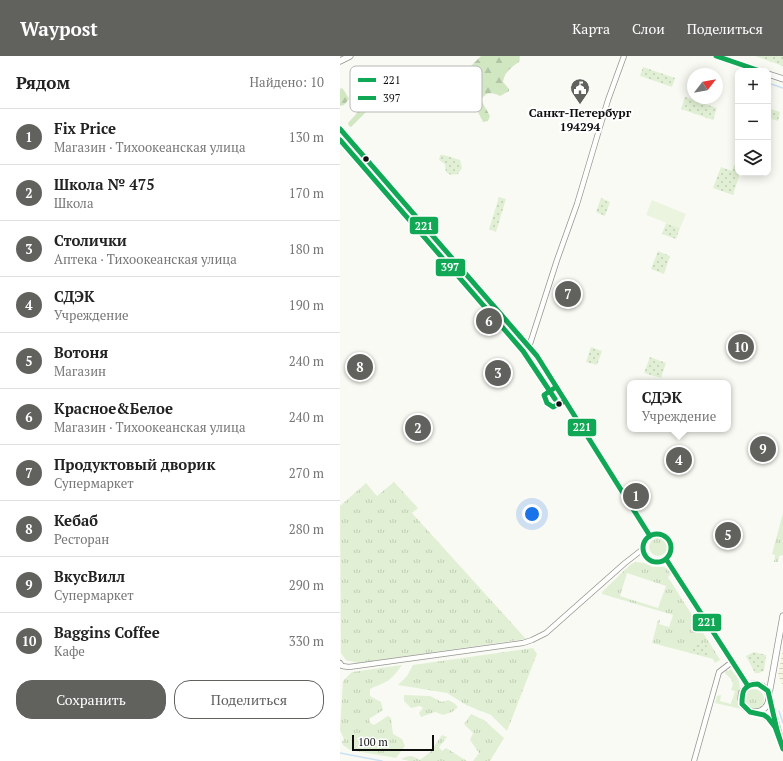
<!DOCTYPE html>
<html lang="ru">
<head>
<meta charset="utf-8">
<style>
  body { margin:0; font-family:"PT Serif",serif; background:#f6f6f6; color:#222 }
  .controls { position:absolute; right:12px; top:12px; display:grid; overflow:hidden; border-radius:8px; box-shadow:0 2px 10px #0003 }
  .controls button { width:36px; height:36px; display:grid; place-items:center; padding:0; border:0; border-bottom:1px solid #e0e0e0; background:#fff; color:#222; font:20px sans-serif }
  .compass { position:absolute; left:347px; top:12px; width:36px; height:36px; border-radius:50%; background:#fff; box-shadow:0 2px 10px #0003; rotate:59deg }
  .scale { position:absolute; left:12px; bottom:10px; width:82px; box-sizing:border-box; padding-left:4px; border:2px solid #0e0e0e; border-top:0; font-size:11px; line-height:14px; white-space:nowrap; color:#0e0e0e; -webkit-text-stroke:3px #fff; paint-order:stroke }
  .you { position:absolute; left:192px; top:458px; width:14px; height:14px; margin:-10px; border:3px solid #fff; border-radius:50%; background:#1a73e8; box-shadow:0 0 0 6px #1a73e833 }
  .badge { display:grid; place-items:center; width:26px; height:26px; border-radius:50%; background:#61615e; color:#fff; font-size:13px; font-weight:700 }
  .pin { position:absolute; translate:-50% -50%; border:2px solid #fff; box-shadow:0 1px 4px #0006 }
  .popup { position:absolute; left:287px; top:324px; width:104px; height:52px; box-sizing:border-box; display:grid; place-content:center; border-radius:8px; background:#fff; filter:drop-shadow(0 1px 3px #0005); font-size:13px; white-space:nowrap; color:#767676 }
  .popup b { font-size:15px; color:#222 }
  .popup::after { content:''; position:absolute; left:50%; top:100%; margin-left:-8px; border:8px solid transparent; border-top-color:#fff }
  .list { margin:0; padding:0; list-style:none }
  h2 { display:flex; justify-content:space-between; align-items:center; height:52px; margin:0; padding:0 16px; font-size:17px }
  h2 small { font-size:13px; font-weight:400; color:#767676 }
  .list li { display:grid; grid-template-columns:26px 1fr auto; gap:12px; align-items:center; box-sizing:border-box; height:56px; padding:0 16px; border-top:1px solid #e0e0e0 }
  .list b { display:block; font-size:15px; white-space:nowrap }
  .list p { margin:0; font-size:13px; white-space:nowrap; color:#767676 }
  .list em { font-size:13px; font-style:normal; color:#767676 }
  .actions { display:flex; gap:8px; padding:12px 16px }
  .actions a { flex:1; padding:9px 0; border:1px solid #61615e; border-radius:16px; text-align:center; font-size:14px; color:#61615e }
  .actions .main { background:#61615e; color:#fff }
  .icon { flex:none; width:22px; height:22px; fill:none; stroke:currentColor; stroke-width:2; stroke-linecap:round; stroke-linejoin:round }
  .map { position:relative; flex:none; width:443px; height:705px; overflow:hidden }
  header { display:flex; align-items:center; gap:24px; box-sizing:border-box; height:56px; padding:0 20px; background:#61615e; color:#fff }
  header strong { font-size:19px }
  nav { display:flex; gap:22px; margin-inline-start:auto; font-size:14px }
  main { display:flex }
  aside { flex:1; background:#fff }
  .map>svg:first-child { display:block }
  .farmland { fill:url(#farmland-rules) }
  .grass { fill:url(#grass-tufts); fill-rule:evenodd }
  .forest { fill:url(#forest-firs) }
  .park { fill:url(#park-dots) }
  .pitch { fill:#ebf4de }
  .lines { fill:none; stroke-linecap:round; stroke-linejoin:round }
  .stream { stroke:#cae1f4; stroke-width:1.5 }
  .minor-casing { stroke:#949492; stroke-width:6 }
  .tertiary-casing { stroke:#949492; stroke-width:7 }
  .minor { stroke:#fefefd; stroke-width:4.5 }
  .tertiary { stroke:#fefefd; stroke-width:5.5 }
  .bus-1-casing { stroke:#fff; stroke-width:8 }
  .bus-2-casing { stroke:#fff; stroke-width:8 }
  .bus-1 { stroke:#10a855; stroke-width:5 }
  .bus-2 { stroke:#10a855; stroke-width:5 }
  .bus-dot { fill:#0e0e0e; stroke:#fff; stroke-width:1.5 }
  .labels { text-anchor:middle; stroke-width:4; stroke-linejoin:round; paint-order:stroke }
  .poi-label { font-size:12px; font-weight:bold; fill:#0e0e0e; stroke:#fff }
  .key { fill:#fff; stroke:#b7b7b7; stroke-width:1 }
  .key-label { font-size:11px; fill:#0e0e0e }
  .line-badge { stroke:#fff; stroke-width:1.5 }
  .badge-label { font-size:11px; text-anchor:middle; font-weight:bold; fill:#fff }
</style>
</head>
<body>
<header>
<strong>Waypost</strong>
<nav><a>Карта</a><a>Слои</a><a>Поделиться</a></nav>
</header>
<main>
<aside>
<h2>Рядом<small>Найдено: 10</small></h2>
<ul class="list">
<li><span class="badge">1</span><div><b>Fix Price</b><p>Магазин · Тихоокеанская улица</p></div><em>130 m</em></li>
<li><span class="badge">2</span><div><b>Школа № 475</b><p>Школа</p></div><em>170 m</em></li>
<li><span class="badge">3</span><div><b>Столички</b><p>Аптека · Тихоокеанская улица</p></div><em>180 m</em></li>
<li><span class="badge">4</span><div><b>СДЭК</b><p>Учреждение</p></div><em>190 m</em></li>
<li><span class="badge">5</span><div><b>Вотоня</b><p>Магазин</p></div><em>240 m</em></li>
<li><span class="badge">6</span><div><b>Красное&amp;Белое</b><p>Магазин · Тихоокеанская улица</p></div><em>240 m</em></li>
<li><span class="badge">7</span><div><b>Продуктовый дворик</b><p>Супермаркет</p></div><em>270 m</em></li>
<li><span class="badge">8</span><div><b>Кебаб</b><p>Ресторан</p></div><em>280 m</em></li>
<li><span class="badge">9</span><div><b>ВкусВилл</b><p>Супермаркет</p></div><em>290 m</em></li>
<li><span class="badge">10</span><div><b>Baggins Coffee</b><p>Кафе</p></div><em>330 m</em></li>
</ul>
<div class="actions"><a class="main">Сохранить</a><a>Поделиться</a></div>
</aside>
<div class="map">
<svg width="443" height="705" viewBox="0 0 443 705">
  <defs>
    <pattern id="farmland-rules" width="6" height="5" patternUnits="userSpaceOnUse"><rect width="6" height="5" fill="#f6f7e1"/><path d="M0 2.5h6" fill="none" stroke="#d2d3c0"/></pattern>
    <pattern id="grass-tufts" width="24" height="20" patternUnits="userSpaceOnUse"><rect width="24" height="20" fill="#e1f0d4"/><path d="M3 7l-1-3M5 7V3M7 7l1-3M15 17l-1-3M17 17v-4M19 17l1-3" fill="none" stroke="#c0cdb5"/></pattern>
    <pattern id="forest-firs" width="22" height="20" patternUnits="userSpaceOnUse"><rect width="22" height="20" fill="#d1e7c2"/><path d="M5 1l3.5 6h-7zM16 11l3.5 6h-7z" fill="#b2c5a6"/></pattern>
    <pattern id="park-dots" width="8" height="8" patternUnits="userSpaceOnUse"><rect width="8" height="8" fill="#e1f0d4"/><path d="M2 2h.1M6 6h.1" fill="none" stroke="#c0cdb5" stroke-width="1.8" stroke-linecap="round"/></pattern>
  </defs>
  <rect width="100%" height="100%" fill="#fafaf4"/>
  <polygon class="farmland" points="443,594 443,630 438,619"/>
  <g class="grass">
    <polygon points="54,426 78,452 72,457 186,583 18,607 6,604 1,597 0,450 26,427 37,440"/>
    <polygon points="443,457 443,499 439,500 438,506 434,506 435,499 432,498"/>
    <circle cx="318" cy="491" r="9"/>
    <path d="M 296,506 L 304,507 L 313,511 L 324,511 L 327,512 L 331,518 L 328,521 L 384,610 L 380,604 L 375,607 L 373,603 L 312,587 L 318,564 L 320,564 L 319,568 L 329,571 L 333,559 L 262,538 L 262,536 L 291,508 ZM 287,517 L 326,530 L 318,552 L 280,540 Z"/>
    <polygon points="193,592 197,598 167,675 151,659 126,649 107,637 58,629 67,620 73,609"/>
    <path d="M 62,609 C 50,626 48,625 30,633 L 30,640 L 41,646 L 43,654 L 29,663 L 30,667 L 34,669 L 48,660 L 51,662 L 53,678 L 62,683 L 65,690 L 56,702 L 10,694 L 3,689 L 2,686 L 4,683 L 0,674 L 3,625 L 12,616 Z"/>
    <path d="M 386,613 L 388,615 L 391,613 C 394,618 398,621 399,626 C 402,636 393,644 401,653 L 375,647 L 377,640 L 381,639 L 380,645 L 391,648 L 395,635 L 391,634 L 393,628 L 391,623 L 385,617 Z"/>
    <circle cx="414" cy="643" r="10"/>
    <polygon points="64,639 90,640 102,646 108,644 114,647 118,651 112,656 103,659 95,656 81,661 79,657 83,652 80,650 71,652 64,645"/>
    <polygon points="131,658 144,664 164,682 150,705 133,705 139,697 130,684 133,677 124,668"/>
    <path d="M 102,679 L 107,681 L 99,691 L 102,695 L 106,692 L 127,705 L 69,705 L 61,703 C 69,699 72,699 80,704 L 94,693 L 94,690 Z"/>
  </g>
  <g class="forest">
    <path d="M 141,0 L 180,0 L 179,6 C 171,11 164,17 163,26 L 169,33 L 169,35 L 160,40 C 152,36 146,36 141,44 L 150,60 L 148,65 L 143,66 L 134,48 L 120,25 L 125,16 Z"/>
    <polygon points="2,32 5,36 9,43 4,49 0,50 0,33"/>
    <polygon points="43,40 45,41 45,44 30,52 11,71 9,70 8,67 27,46 31,47"/>
  </g>
  <g class="park">
    <polygon points="415,0 443,0 443,10"/>
    <polygon points="303,11 335,22 332,31 300,20"/>
    <polygon points="345,41 377,52 373,64 341,53"/>
    <polygon points="428,52 440,56 438,65 428,62"/>
    <path d="M 100,99 L 104,99 L 120,104 L 122,112 L 118,118 C 108,120 105,118 105,108 L 99,104 Z"/>
    <polygon points="394,109 398,110 398,117 400,117 393,139 373,132 381,111 392,115"/>
    <polygon points="159,141 166,143 156,176 149,173"/>
    <polygon points="261,142 270,146 265,160 256,156"/>
    <polygon points="326,167 340,172 336,183 322,178"/>
    <polygon points="318,195 330,200 324,218 311,213"/>
    <polygon points="251,291 262,295 257,309 246,306"/>
    <polygon points="310,301 326,307 321,322 304,317"/>
    <polygon points="361,586 364,586 372,599 370,601 349,596 349,594"/>
    <polygon points="414,596 426,599 424,615 419,617 415,617 406,600"/>
  </g>
  <polygon class="pitch" points="312,144 346,158 340,172 306,159"/>
  <g class="lines">
    <g class="stream">
      <polyline points="428,27 443,32"/>
      <polyline points="439,655 443,667"/>
      <polyline points="0,697 42,705"/>
    </g>
    <defs>
      <g id="minor">
        <polyline points="189,291 217,204 237,148 268,44 284,0"/>
        <polyline points="0,607 2,610 9,611 183,587 192,584 206,577 285,507 303,493"/>
        <polyline points="354,705 379,616 392,606"/>
      </g>
      <g id="tertiary">
        <polyline points="376,0 420,15"/>
        <polyline points="0,5 10,0"/>
        <polyline points="428,18 443,23"/>
        <polyline points="0,73 197,300 310,480"/>
        <circle cx="317" cy="492" r="14"/>
        <polyline points="326,503 408,630"/>
        <circle cx="415" cy="642" r="14"/>
        <polyline points="429,638 443,560"/>
        <polyline points="430,645 443,693"/>
        <polyline points="419,656 430,664 435,671"/>
      </g>
    </defs>
    <use href="#minor" class="minor-casing"/>
    <use href="#tertiary" class="tertiary-casing"/>
    <use href="#minor" class="minor"/>
    <use href="#tertiary" class="tertiary"/>
    <defs>
      <g id="bus-1">
        <polyline points="376,0 420,15"/>
        <polyline points="0,73 197,300 310,480"/>
        <polyline points="216,331 204,339 207,347 213,351 225,345"/>
        <circle cx="317" cy="492" r="14"/>
        <polyline points="326,503 408,630"/>
        <path d="M 418,628 L 428,635 L 437,674 L 443,693 L 435,671 L 428,662 L 424,659 L 410,656 L 402,648 C 402,636 403,628 418,628 Z"/>
      </g>
      <polyline id="bus-2" points="0,84 183,295 215,343"/>
    </defs>
    <use href="#bus-1" class="bus-1-casing"/>
    <use href="#bus-2" class="bus-2-casing"/>
    <use href="#bus-1" class="bus-1"/>
    <use href="#bus-2" class="bus-2"/>
  </g>
  <defs>
    <symbol id="civic-pin" viewBox="-11 -11 22 30"><path d="M0 17L-7.5 6A9.5 9.5 0 1 1 7.5 6Z" fill="#61615e" stroke="#fff"/><path d="M-.6-6.5H3V-4.5H.6V-3L4-1V1h2V6H-6V1h2V-1L-.6-3ZM-1.2 2.5V6h2.4V2.5Z" fill="#fff"/></symbol>
  </defs>
  <g fill-rule="evenodd">
    <use href="#civic-pin" x="229" y="21" width="22" height="30"/>
  </g>
  <g class="bus-dot">
    <circle cx="26" cy="103" r="3.5"/>
    <circle cx="219" cy="348" r="3.5"/>
  </g>
  <g class="labels">
    <g class="poi-label">
      <text x="240" y="61">Санкт-Петербург<tspan x="240" dy="14">194294</tspan></text>
    </g>
  </g>
  <rect x="10" y="10" width="132" height="46" rx="6" class="key"/>
  <rect x="18" y="22" width="18" height="4" fill="#10a855"/>
  <rect x="18" y="40" width="18" height="4" fill="#10a855"/>
  <g class="key-label">
    <text x="43" y="28">221</text>
    <text x="43" y="46">397</text>
  </g>
  <g class="line-badge">
    <rect x="69" y="160" width="30" height="19" rx="4" fill="#10a855"/>
    <rect x="95" y="202" width="31" height="19" rx="4" fill="#10a855"/>
    <rect x="227" y="362" width="30" height="19" rx="4" fill="#10a855"/>
    <rect x="352" y="557" width="30" height="19" rx="4" fill="#10a855"/>
  </g>
  <g class="badge-label">
    <text x="84" y="174">221</text>
    <text x="110" y="215">397</text>
    <text x="242" y="375">221</text>
    <text x="367" y="570">221</text>
  </g>
</svg>
<div class="controls">
<button>+</button>
<button>−</button>
<button><svg class="icon" aria-label="layers" viewBox="0 0 24 24"><path d="M12 4l9 5-9 5-9-5zM3 14l9 5 9-5"/></svg></button>
</div>
<svg class="compass" viewBox="-18 -18 36 36"><path d="M0-13l5 13h-10z" fill="#e53935"/><path d="M0 13l5-13h-10z" fill="#767676"/></svg>
<div class="scale">100 m</div>
<div class="you"></div>
<div class="pin badge" style="left:296px;top:440px">1</div>
<div class="pin badge" style="left:78px;top:372px">2</div>
<div class="pin badge" style="left:158px;top:317px">3</div>
<div class="pin badge" style="left:339px;top:404px">4</div>
<div class="popup"><b>СДЭК</b>Учреждение</div>
<div class="pin badge" style="left:388px;top:479px">5</div>
<div class="pin badge" style="left:149px;top:265px">6</div>
<div class="pin badge" style="left:228px;top:238px">7</div>
<div class="pin badge" style="left:20px;top:311px">8</div>
<div class="pin badge" style="left:423px;top:393px">9</div>
<div class="pin badge" style="left:401px;top:291px">10</div>
</div>
</main>
</body>
</html>
